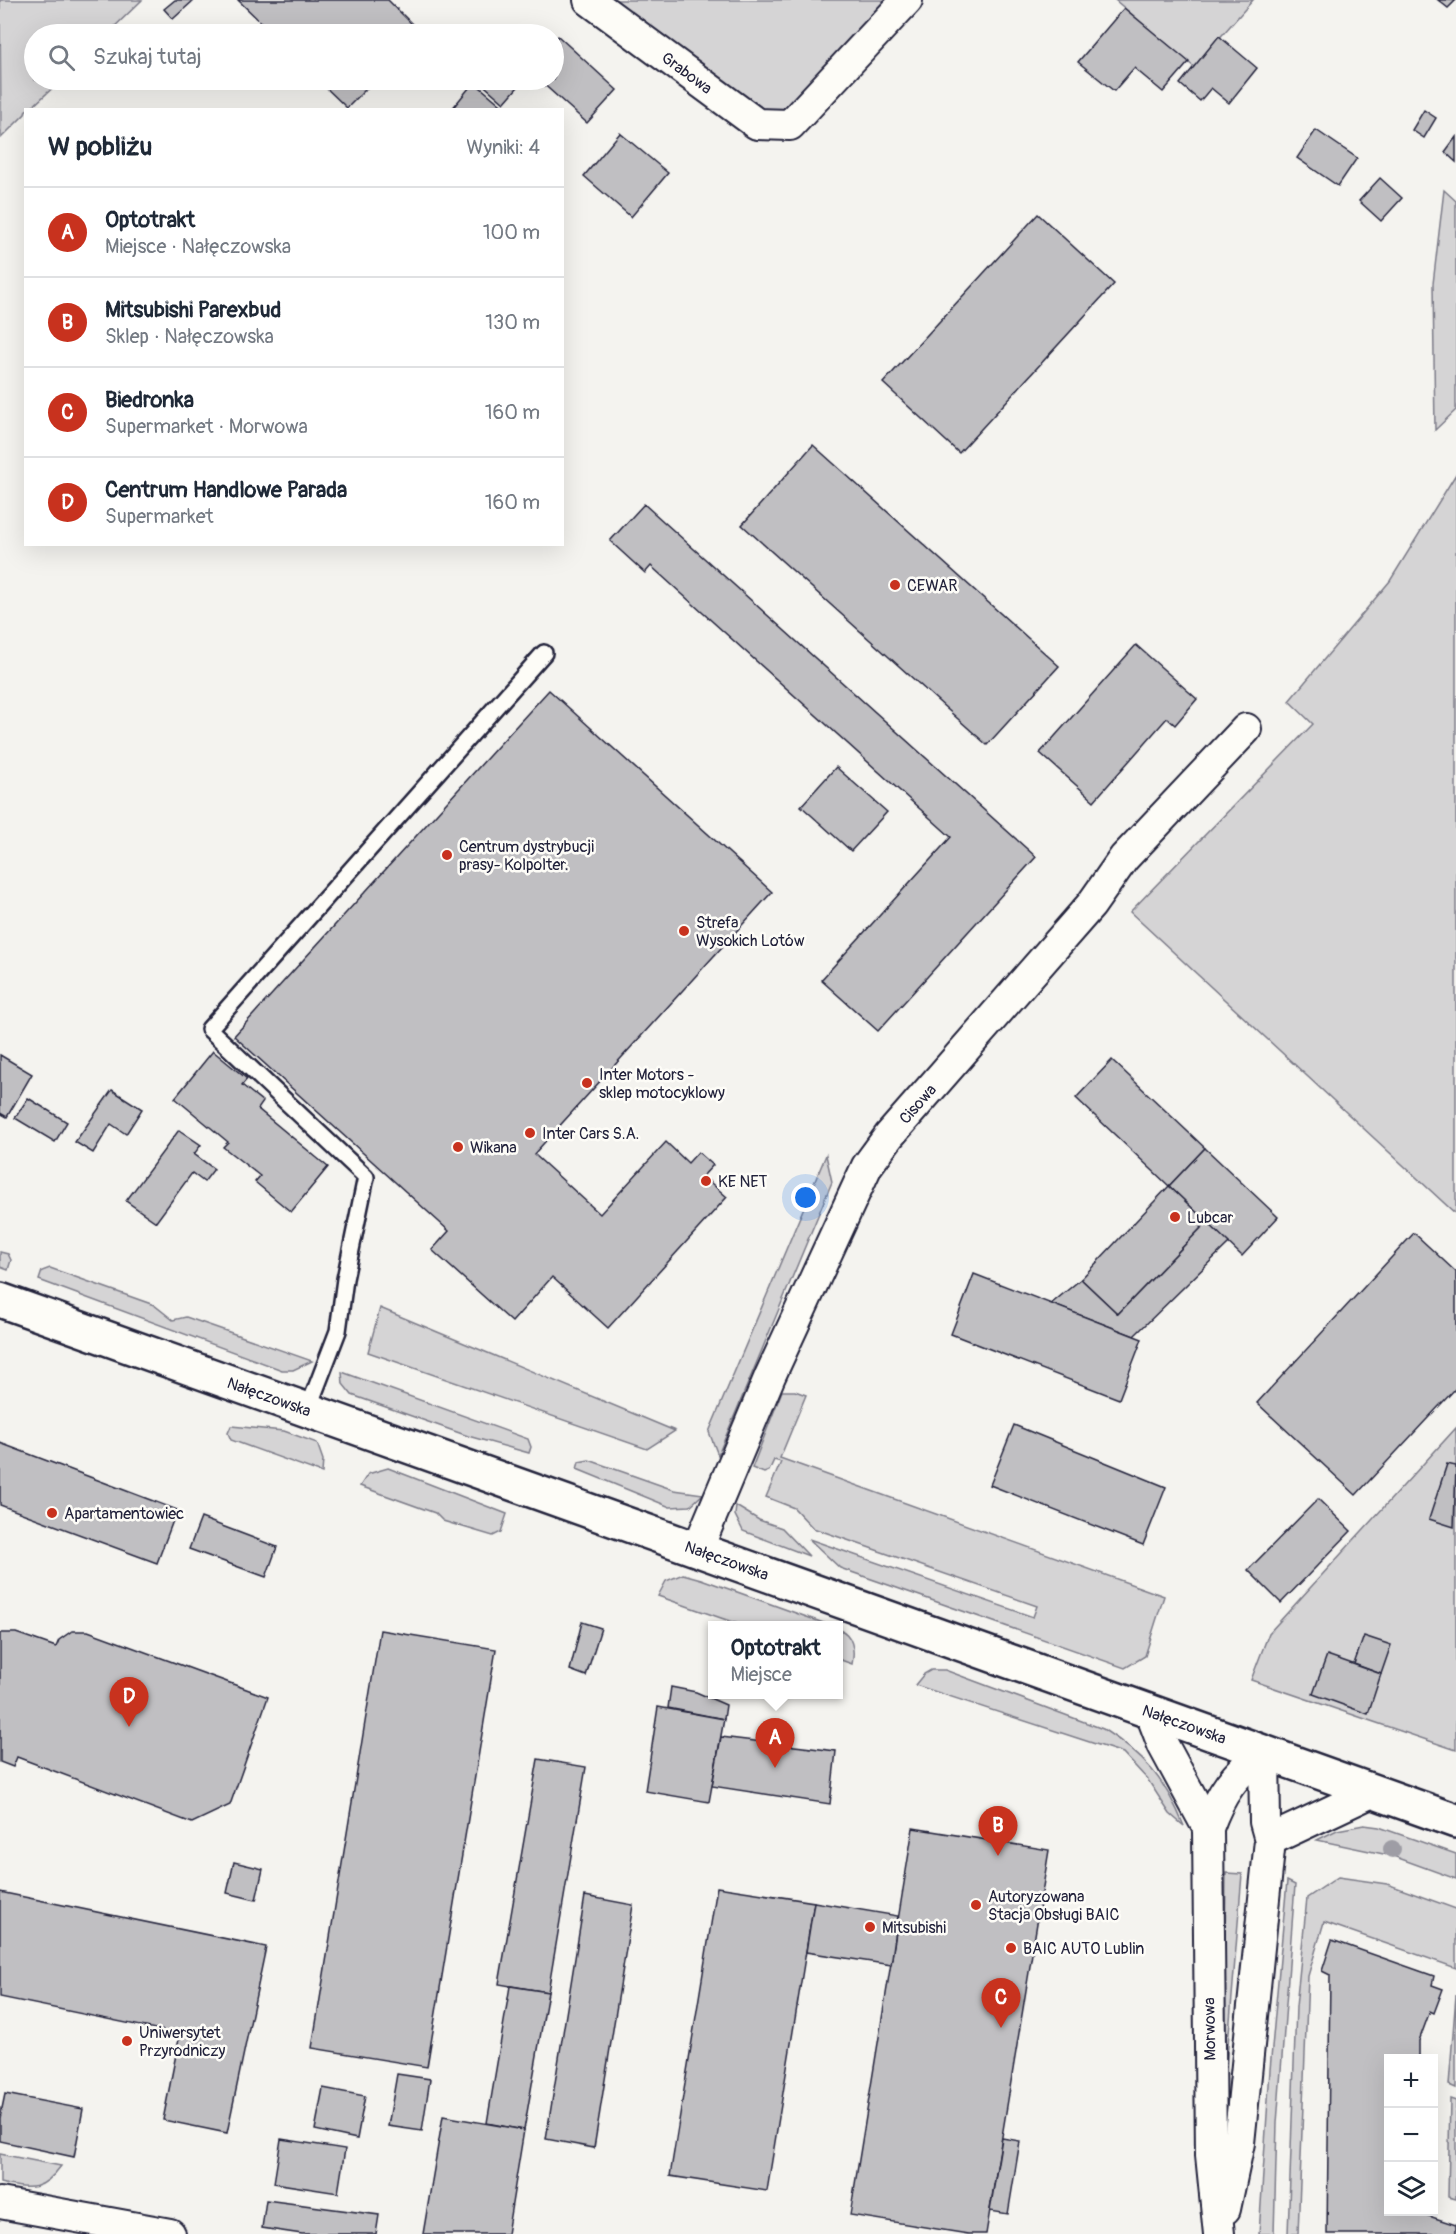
<!DOCTYPE html>
<html lang="pl">
<head>
<meta charset="utf-8">
<style>
  body { margin:0; font-family:Pangolin,sans-serif; background:#f2f2f3; color:#1f2937 }
  .controls { position:absolute; right:18px; bottom:18px; display:grid; overflow:hidden; border-radius:0px; box-shadow:0 6px 24px #0002 }
  .controls button { width:54px; height:54px; display:grid; place-items:center; padding:0; border:0; border-bottom:2px solid #e0e1e3; background:#fff; color:#1f2937; font:30px sans-serif }
  .you { position:absolute; left:806px; top:1198px; width:21px; height:21px; margin:-15px; border:4px solid #fff; border-radius:50%; background:#1a73e8; box-shadow:0 0 0 9px #1a73e833 }
  .badge { display:grid; place-items:center; width:39px; height:39px; border-radius:50%; background:#c8321e; color:#fff; font-size:20px; font-weight:700 }
  .pin { position:absolute; translate:-50% -50px; filter:drop-shadow(0 2px 3px #0008) }
  .pin::after { content:''; position:absolute; top:32px; width:21px; height:18px; background:inherit; clip-path:polygon(0 0,100% 0,50% 100%) }
  .popup { position:absolute; left:708px; top:1621px; width:135px; height:78px; box-sizing:border-box; display:grid; place-content:center; border-radius:0px; background:#fff; filter:drop-shadow(0 2px 4px #0005); font-size:20px; white-space:nowrap; color:#747a83 }
  .popup b { font-size:22px; color:#1f2937 }
  .popup::after { content:''; position:absolute; left:50%; top:100%; margin-left:-12px; border:12px solid transparent; border-top-color:#fff }
  .list { margin:0; padding:0; list-style:none }
  h2 { display:flex; justify-content:space-between; align-items:center; height:78px; margin:0; padding:0 24px; font-size:26px }
  h2 small { font-size:20px; font-weight:400; color:#747a83 }
  .list li { display:grid; grid-template-columns:39px 1fr auto; gap:18px; align-items:center; box-sizing:border-box; height:90px; padding:0 24px; border-top:2px solid #e0e1e3 }
  .list b { display:block; font-size:22px; white-space:nowrap }
  .list p { margin:0; font-size:20px; white-space:nowrap; color:#747a83 }
  .list em { font-size:20px; font-style:normal; color:#747a83 }
  .icon { flex:none; width:33px; height:33px; fill:none; stroke:currentColor; stroke-width:2; stroke-linecap:round; stroke-linejoin:round }
  .map { position:relative; flex:none; width:1456px; height:2234px; overflow:hidden }
  .search { position:absolute; background:#fff; box-shadow:0 6px 24px #0002; left:24px; top:24px; width:540px; height:66px; display:flex; align-items:center; gap:15px; box-sizing:border-box; padding:0 21px; border-radius:33px; color:#747a83; font-size:22px }
  .panel { position:absolute; background:#fff; box-shadow:0 6px 24px #0002; left:24px; top:108px; width:540px; height:438px; border-radius:0px }
  .map>svg:first-child { display:block }
  .green { fill:#d5d4d5; stroke:#7c7b88; stroke-width:1.5 }
  .building { fill:#c0bfc2; stroke:#22223b; stroke-width:1.5 }
  .lines { fill:none; stroke-linecap:round; stroke-linejoin:round }
  .service-casing { stroke:#22223b; stroke-width:20 }
  .minor-casing { stroke:#22223b; stroke-width:34 }
  .tertiary-casing { stroke:#22223b; stroke-width:38 }
  .service { stroke:#fdfcf7; stroke-width:15 }
  .minor { stroke:#fdfcf7; stroke-width:30 }
  .tertiary { stroke:#fdfcf7; stroke-width:33 }
  .tree { fill:#9e9da5 }
  .poi-dot { fill:#c8321e; stroke:#fdfcf7; stroke-width:2 }
  .labels { text-anchor:middle; stroke-width:5; stroke-linejoin:round; paint-order:stroke }
  .street-label { font-size:16px; fill:#22223b; stroke:#fdfcf7 }
  .poi-label { font-size:16px; fill:#22223b; stroke:#fdfcf7; text-anchor:start }
</style>
</head>
<body>
<div class="map">
<svg width="1456" height="2234" viewBox="0 0 1456 2234">
  <rect width="100%" height="100%" fill="#f4f3ef"/>
  <filter id="ink" filterUnits="userSpaceOnUse"><feTurbulence type="fractalNoise" baseFrequency=".0167" numOctaves="2"/><feDisplacementMap in="SourceGraphic" scale="12" xChannelSelector="R" yChannelSelector="G"/><feConvolveMatrix kernelMatrix="1 2 1 2 8 2 1 2 1" color-interpolation-filters="sRGB"/></filter>
  <g filter="url(#ink)">
    <g class="green">
      <polygon points="0,0 142,0 107,34 34,34 34,80 61,80 30,109 26,110 25,114 1,138"/>
      <polygon points="589,0 906,0 790,125 750,119"/>
      <polygon points="1115,0 1253,0 1194,67"/>
      <polygon points="1444,190 1456,201 1456,410 1435,430 1433,284"/>
      <polygon points="1456,474 1456,1214 1130,912 1313,724 1289,701 1390,581"/>
      <polygon points="826,1155 832,1182 718,1455 709,1432"/>
      <polygon points="0,1252 8,1254 11,1260 8,1270 0,1267"/>
      <polygon points="50,1268 154,1305 173,1320 186,1317 312,1361 293,1370 282,1370 39,1280 42,1271"/>
      <polygon points="380,1308 675,1431 647,1449 368,1352"/>
      <polygon points="342,1372 528,1439 531,1447 529,1453 468,1436 352,1395 343,1384"/>
      <polygon points="782,1391 795,1391 806,1395 780,1458 1164,1596 1145,1656 1125,1668 840,1568 809,1539 1033,1617 1037,1606 813,1528 794,1508 766,1497 781,1462 774,1460 769,1471 764,1473 752,1468"/>
      <polygon points="231,1426 284,1431 317,1443 323,1460 322,1473 231,1440 228,1433"/>
      <polygon points="1456,1428 1456,1750 1251,1680 1269,1633"/>
      <polygon points="589,1460 674,1490 703,1494 690,1506 670,1507 577,1469 579,1462"/>
      <polygon points="388,1468 507,1514 501,1532 493,1536 443,1521 435,1513 360,1486 368,1474"/>
      <polygon points="736,1506 759,1520 782,1528 809,1556 743,1531 735,1515"/>
      <polygon points="683,1574 701,1579 829,1625 741,1625 658,1596 666,1581"/>
      <path d="M 838,1629 C 853,1634 855,1650 852,1664 L 838,1659 Z"/>
      <path d="M 931,1670 L 945,1670 L 1103,1729 C 1145,1756 1165,1779 1184,1826 L 1170,1814 L 1148,1780 L 1123,1753 L 915,1685 L 924,1674 Z"/>
      <polygon points="1364,1825 1379,1827 1456,1854 1456,1879 1393,1856 1317,1840 1337,1830"/>
      <polygon points="1226,1873 1242,1874 1223,2106"/>
      <polygon points="1338,1877 1387,1884 1456,1909 1456,1968 1324,1922 1308,1976 1298,2234 1288,2234 1296,2007 1307,1898"/>
      <polygon points="1287,1881 1295,1885 1277,2123 1274,2234 1259,2234 1270,2070"/>
      <polygon points="1456,1995 1456,2088 1449,2085"/>
      <polygon points="1450,2099 1456,2101 1456,2199 1448,2197"/>
      <path d="M 0,2154 L 61,2166 C 41,2193 30,2189 0,2183 Z"/>
    </g>
    <g class="building">
      <polygon points="175,0 194,0 173,19 164,9"/>
      <polygon points="238,0 388,0 421,33 273,34"/>
      <polygon points="1438,0 1456,0 1448,8"/>
      <polygon points="1124,8 1189,62 1163,92 1134,68 1114,91 1078,62"/>
      <polygon points="558,36 617,90 587,123 539,80 554,80 554,41"/>
      <polygon points="1219,36 1257,68 1229,103 1211,88 1200,101 1180,84"/>
      <polygon points="318,80 375,80 347,108"/>
      <polygon points="478,80 524,80 504,103"/>
      <polygon points="474,82 507,110 451,110"/>
      <polygon points="1424,110 1436,118 1424,138 1412,130"/>
      <polygon points="1316,130 1357,158 1338,186 1297,158"/>
      <polygon points="620,133 668,173 631,217 584,176"/>
      <polygon points="1456,137 1456,162 1445,152"/>
      <polygon points="1380,178 1402,198 1381,221 1359,201"/>
      <polygon points="1038,214 1114,284 959,453 883,383"/>
      <polygon points="813,445 1059,666 987,745 742,525"/>
      <polygon points="644,504 1036,857 878,1031 821,980 951,837 651,566 645,573 610,541"/>
      <polygon points="1136,645 1197,699 1175,725 1167,718 1094,801 1040,753"/>
      <polygon points="549,690 772,892 534,1154 600,1214 666,1142 688,1163 698,1152 713,1165 703,1176 727,1197 608,1328 552,1277 512,1322 432,1250 449,1231 234,1036"/>
      <polygon points="836,767 887,812 851,851 801,806"/>
      <polygon points="213,1051 247,1079 242,1085 263,1102 258,1109 328,1167 291,1212 255,1182 260,1176 223,1147 228,1142 175,1098"/>
      <polygon points="0,1055 32,1074 7,1117 0,1113"/>
      <polygon points="1112,1060 1205,1148 1169,1186 1076,1098"/>
      <polygon points="112,1090 142,1109 126,1134 111,1124 93,1153 75,1142"/>
      <polygon points="28,1098 67,1122 55,1142 15,1118"/>
      <polygon points="179,1130 201,1145 194,1154 214,1169 204,1182 192,1173 156,1222 126,1201"/>
      <polygon points="1205,1148 1278,1217 1242,1256 1169,1186"/>
      <polygon points="1169,1186 1207,1222 1118,1314 1081,1279"/>
      <polygon points="1207,1222 1229,1243 1134,1336 1051,1304 1081,1279 1118,1314"/>
      <polygon points="1414,1233 1456,1272 1456,1388 1356,1495 1257,1403"/>
      <polygon points="974,1274 1142,1339 1119,1399 951,1334"/>
      <polygon points="1014,1425 1166,1487 1143,1545 990,1485"/>
      <polygon points="0,1443 177,1510 157,1563 0,1505"/>
      <polygon points="1447,1464 1456,1466 1454,1527 1429,1519"/>
      <polygon points="1318,1499 1351,1531 1281,1603 1248,1570"/>
      <polygon points="201,1518 277,1547 266,1577 189,1549"/>
      <polygon points="582,1622 601,1628 586,1676 570,1670"/>
      <polygon points="380,1630 496,1649 427,2067 312,2048"/>
      <polygon points="72,1631 88,1631 268,1697 230,1805 192,1823 17,1757 13,1767 0,1762 0,1633 16,1633 56,1647 59,1640"/>
      <polygon points="1364,1636 1391,1645 1381,1674 1354,1664"/>
      <polygon points="1327,1655 1381,1674 1368,1714 1313,1694"/>
      <polygon points="671,1687 696,1692 726,1705 724,1719 668,1708"/>
      <polygon points="658,1707 724,1719 709,1802 645,1791"/>
      <polygon points="721,1737 836,1751 830,1804 712,1786"/>
      <polygon points="538,1759 586,1767 548,1992 499,1984"/>
      <polygon points="913,1828 1049,1850 986,2234 968,2234 850,2215"/>
      <polygon points="234,1862 263,1869 256,1900 227,1893"/>
      <polygon points="717,1887 814,1902 767,2191 670,2176"/>
      <polygon points="0,1892 266,1947 227,2133 163,2120 180,2034 0,1997"/>
      <polygon points="585,1896 633,1905 594,2148 546,2139"/>
      <polygon points="814,1902 898,1916 891,1965 806,1952"/>
      <polygon points="1332,1940 1434,1976 1432,1985 1443,1989 1434,2013 1430,2011 1419,2041 1419,2058 1388,2058 1388,2212 1417,2212 1456,2225 1456,2234 1327,2234 1330,1975 1322,1971"/>
      <polygon points="510,1986 548,1992 524,2130 487,2123"/>
      <polygon points="397,2074 430,2079 422,2131 388,2126"/>
      <polygon points="323,2088 365,2096 357,2139 315,2130"/>
      <polygon points="5,2094 83,2109 74,2157 0,2141 0,2118"/>
      <polygon points="443,2116 524,2130 507,2234 423,2234"/>
      <polygon points="1002,2138 1020,2141 1008,2214 990,2211"/>
      <polygon points="281,2139 345,2149 338,2193 274,2183"/>
      <polygon points="266,2200 379,2215 376,2234 302,2234 262,2228"/>
    </g>
    <g class="lines">
      <defs>
        <polyline id="service" points="308,1409 338,1331 345,1279 366,1177 209,1029 544,653"/>
        <g id="minor">
          <path id="s1" d="M 589,0 L 757,124 L 790,125 L 907,0"/>
          <path id="s2" d="M 698,1548 L 770,1376 L 867,1166 L 889,1136 L 1091,905 L 1124,858 L 1246,729"/>
          <polyline points="1150,1711 1163,1745 1208,1828"/>
          <polyline points="1270,1840 1374,1791"/>
          <polyline points="0,2203 170,2234"/>
          <polyline points="1225,2209 1239,2143 1270,1840 1265,1822 1264,1751"/>
          <path d="M 1219,2234 L 1211,2155 L 1208,1828 C 1221,1792 1234,1775 1264,1751"/>
        </g>
        <g id="tertiary">
          <path id="s3" d="M 0,1300 L 1456,1821"/>
        </g>
      </defs>
      <use href="#service" class="service-casing"/>
      <use href="#minor" class="minor-casing"/>
      <use href="#tertiary" class="tertiary-casing"/>
      <use href="#service" class="service"/>
      <use href="#minor" class="minor"/>
      <use href="#tertiary" class="tertiary"/>
    </g>
    <circle class="tree" cx="1392" cy="1849" r="9"/>
  </g>
  <g class="poi-dot">
    <circle cx="895" cy="585" r="6"/>
    <circle cx="447" cy="855" r="6"/>
    <circle cx="684" cy="931" r="6"/>
    <circle cx="587" cy="1083" r="6"/>
    <circle cx="530" cy="1133" r="6"/>
    <circle cx="458" cy="1147" r="6"/>
    <circle cx="706" cy="1181" r="6"/>
    <circle cx="1175" cy="1217" r="6"/>
    <circle cx="52" cy="1513" r="6"/>
    <circle cx="976" cy="1905" r="6"/>
    <circle cx="870" cy="1927" r="6"/>
    <circle cx="1011" cy="1948" r="6"/>
    <circle cx="127" cy="2041" r="6"/>
  </g>
  <g class="labels">
    <g class="street-label">
      <text dy="6" stroke="none"><textPath href="#s1" startOffset="122">Grabowa</textPath></text>
      <text dy="6" stroke="none"><textPath href="#s2" startOffset="498">Cisowa</textPath></text>
      <text dy="6" stroke="none"><textPath href="#s3" startOffset="286">Nałęczowska</textPath></text>
      <text dy="6" stroke="none"><textPath href="#s3" startOffset="772">Nałęczowska</textPath></text>
      <text dy="6" stroke="none"><textPath href="#s3" startOffset="1258">Nałęczowska</textPath></text>
      <text transform="translate(1209 2029) rotate(-91)" y="6">Morwowa</text>
    </g>
    <g class="poi-label">
      <text x="907" y="591">CEWAR</text>
      <text x="459" y="852">Centrum dystrybucji<tspan x="459" dy="18">prasy- Kolpolter.</tspan></text>
      <text x="696" y="928">Strefa<tspan x="696" dy="18">Wysokich Lotów</tspan></text>
      <text x="599" y="1080">Inter Motors -<tspan x="599" dy="18">sklep motocyklowy</tspan></text>
      <text x="542" y="1139">Inter Cars S.A.</text>
      <text x="470" y="1153">Wikana</text>
      <text x="718" y="1187">KE NET</text>
      <text x="1187" y="1223">Lubcar</text>
      <text x="64" y="1519">Apartamentowiec</text>
      <text x="988" y="1902">Autoryzowana<tspan x="988" dy="18">Stacja Obsługi BAIC</tspan></text>
      <text x="882" y="1933">Mitsubishi</text>
      <text x="1023" y="1954">BAIC AUTO Lublin</text>
      <text x="139" y="2038">Uniwersytet<tspan x="139" dy="18">Przyrodniczy</tspan></text>
    </g>
  </g>
</svg>
<div class="controls">
<button>+</button>
<button>−</button>
<button><svg class="icon" aria-label="layers" viewBox="0 0 24 24"><path d="M12 4l9 5-9 5-9-5zM3 14l9 5 9-5"/></svg></button>
</div>
<div class="you"></div>
<div class="pin badge" style="left:775px;top:1768px">A</div>
<div class="popup"><b>Optotrakt</b>Miejsce</div>
<div class="pin badge" style="left:998px;top:1856px">B</div>
<div class="pin badge" style="left:1001px;top:2028px">C</div>
<div class="pin badge" style="left:129px;top:1727px">D</div>
<div class="search"><svg class="icon" aria-label="search" viewBox="0 0 24 24"><circle cx="10" cy="10" r="6"/><path d="M15 15l6 6"/></svg>Szukaj tutaj</div>
<section class="panel">
<h2>W pobliżu<small>Wyniki: 4</small></h2>
<ul class="list">
<li><span class="badge">A</span><div><b>Optotrakt</b><p>Miejsce · Nałęczowska</p></div><em>100 m</em></li>
<li><span class="badge">B</span><div><b>Mitsubishi Parexbud</b><p>Sklep · Nałęczowska</p></div><em>130 m</em></li>
<li><span class="badge">C</span><div><b>Biedronka</b><p>Supermarket · Morwowa</p></div><em>160 m</em></li>
<li><span class="badge">D</span><div><b>Centrum Handlowe Parada</b><p>Supermarket</p></div><em>160 m</em></li>
</ul>
</section>
</div>
</body>
</html>
